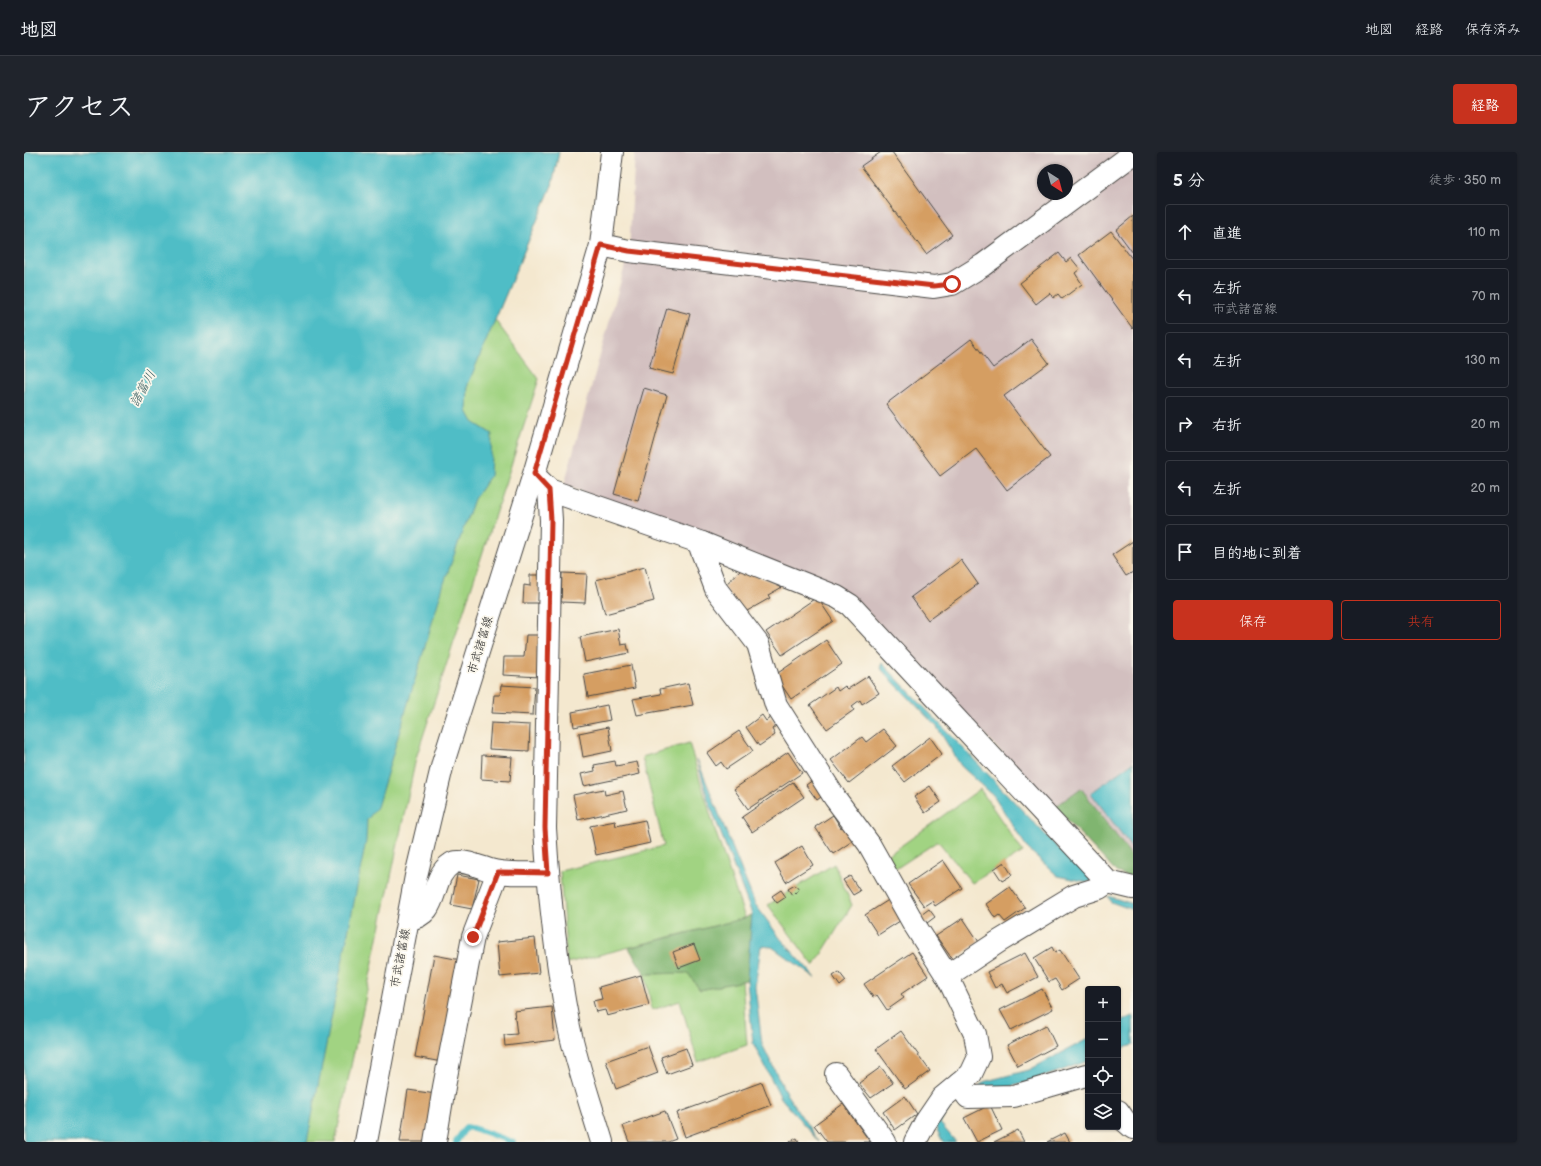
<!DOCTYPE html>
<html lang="ja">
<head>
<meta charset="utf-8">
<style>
  body { margin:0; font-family:"Balsamiq Sans","Klee One",sans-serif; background:#20242c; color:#f1f3f6 }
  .controls { position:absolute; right:12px; bottom:12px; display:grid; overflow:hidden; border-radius:4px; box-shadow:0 1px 3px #0004 }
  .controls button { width:36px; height:36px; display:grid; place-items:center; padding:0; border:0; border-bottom:1px solid #363941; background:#171b24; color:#f1f3f6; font:20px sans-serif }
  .compass { position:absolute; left:1013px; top:12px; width:36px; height:36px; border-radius:50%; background:#171b24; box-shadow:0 1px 3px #0004; rotate:144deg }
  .stop { position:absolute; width:12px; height:12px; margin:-9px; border:3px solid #c8321e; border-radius:50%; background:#fff }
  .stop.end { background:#c8321e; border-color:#fff; box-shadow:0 1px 4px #0008 }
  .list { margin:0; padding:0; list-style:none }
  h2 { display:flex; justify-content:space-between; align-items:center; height:52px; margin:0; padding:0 16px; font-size:17px }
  h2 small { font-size:13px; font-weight:400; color:#9ea1a6 }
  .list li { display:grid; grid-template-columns:26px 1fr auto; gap:12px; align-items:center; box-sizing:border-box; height:56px; margin:0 8px 8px; padding:0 8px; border:1px solid #363941; border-radius:4px }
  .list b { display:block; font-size:15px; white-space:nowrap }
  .list p { margin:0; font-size:13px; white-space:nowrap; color:#9ea1a6 }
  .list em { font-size:13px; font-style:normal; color:#9ea1a6 }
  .actions { display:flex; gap:8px; padding:12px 16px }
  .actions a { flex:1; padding:9px 0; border:1px solid #c8321e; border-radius:4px; text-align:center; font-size:14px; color:#c8321e }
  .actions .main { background:#c8321e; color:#fff }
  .icon { flex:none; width:22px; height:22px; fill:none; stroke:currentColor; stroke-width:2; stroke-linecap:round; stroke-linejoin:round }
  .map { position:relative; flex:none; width:1109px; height:990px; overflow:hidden; border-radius:4px }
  header { display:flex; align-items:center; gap:24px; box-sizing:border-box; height:56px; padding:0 20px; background:#171b24; border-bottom:1px solid #363941 }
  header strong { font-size:19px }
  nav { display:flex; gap:22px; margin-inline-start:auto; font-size:14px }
  .intro { display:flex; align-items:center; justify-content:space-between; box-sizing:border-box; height:96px; padding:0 24px }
  h1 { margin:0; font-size:28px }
  .button { padding:10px 18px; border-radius:4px; background:#c8321e; color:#fff; font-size:14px; font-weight:700 }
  main { display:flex; gap:24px; padding:0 24px }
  aside { flex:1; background:#171b24; border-radius:4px; box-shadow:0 1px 3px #0004 }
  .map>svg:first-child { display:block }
  .industrial { fill:#d2bfbf; fill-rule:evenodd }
  .green { fill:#a1d382; stroke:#667f56 }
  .forest { fill:#80b570; stroke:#56704e }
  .water { fill:#4fbdc6; stroke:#3d7478 }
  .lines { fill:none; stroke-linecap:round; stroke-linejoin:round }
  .stream { stroke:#4fbdc6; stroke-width:6 }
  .building { fill:#d59e62 }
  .minor-casing { stroke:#494744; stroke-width:24 }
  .major-casing { stroke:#494744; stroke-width:24 }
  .minor { stroke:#fff; stroke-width:22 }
  .major { stroke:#fff; stroke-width:22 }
  .route { stroke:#c8321e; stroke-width:5 }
  .labels { text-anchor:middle; stroke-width:3.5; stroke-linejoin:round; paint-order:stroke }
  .street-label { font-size:12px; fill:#2b2b2b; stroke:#fbf7ec }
  .water-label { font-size:13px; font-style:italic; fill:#385e61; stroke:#fbf7ec }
</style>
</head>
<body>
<header>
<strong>地図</strong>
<nav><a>地図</a><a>経路</a><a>保存済み</a></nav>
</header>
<div class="intro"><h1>アクセス</h1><a class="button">経路</a></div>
<main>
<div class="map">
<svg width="1109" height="990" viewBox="0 0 1109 990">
  <rect width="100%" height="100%" fill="#fbf7ec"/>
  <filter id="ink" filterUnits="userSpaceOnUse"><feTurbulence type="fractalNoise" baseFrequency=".025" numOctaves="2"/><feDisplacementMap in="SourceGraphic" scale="8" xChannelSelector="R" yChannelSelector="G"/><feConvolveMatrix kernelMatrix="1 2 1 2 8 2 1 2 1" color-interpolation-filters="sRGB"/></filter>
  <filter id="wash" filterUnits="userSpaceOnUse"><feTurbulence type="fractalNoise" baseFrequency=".012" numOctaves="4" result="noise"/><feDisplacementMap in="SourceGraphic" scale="16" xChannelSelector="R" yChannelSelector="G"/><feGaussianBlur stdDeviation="0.9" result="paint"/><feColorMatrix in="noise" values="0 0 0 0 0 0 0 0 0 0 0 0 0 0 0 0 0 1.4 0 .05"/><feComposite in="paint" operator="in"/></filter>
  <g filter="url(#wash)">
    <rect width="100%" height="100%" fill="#f4e8cf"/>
    <path class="industrial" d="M 611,0 L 1109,0 L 1109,726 L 1092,720 L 826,442 L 540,333 L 605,99 ZM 1019,18 L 1043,18 L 1043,42 L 1019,42 Z"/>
    <g class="green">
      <polygon points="535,0 528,33 471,168 515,227 392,606 311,990 222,990 421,270"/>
      <polygon points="665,591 692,681 721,766 543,811 536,719 640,694 618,605"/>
      <polygon points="956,637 999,700 948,731 914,689 867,720 860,706"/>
      <polygon points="810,712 828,753 790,814 744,753"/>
      <polygon points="664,821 676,838 718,829 723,893 674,910 656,849 628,858 621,822"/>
    </g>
    <g class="forest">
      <polygon points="1057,636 1109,706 1109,726 1092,720 1031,655"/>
      <polygon points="728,762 723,828 676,838 664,821 621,822 605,796 721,766"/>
    </g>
    <g class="water">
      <polygon points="0,0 535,0 528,33 444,232 443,259 449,270 468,282 466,324 450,347 419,434 353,655 343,668 342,689 283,990 0,990"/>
      <polygon points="858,511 1039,701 1068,724 1069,729 1063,730 1034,724 1004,697 970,644 937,614 913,575 856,516"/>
      <polygon points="673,607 731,752 756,786 792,826 748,795 737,794 731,835 738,892 763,943 795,990 757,946 729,891 723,828 728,762 684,648"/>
      <polygon points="1109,610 1109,697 1067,641"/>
      <polygon points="1084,744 1109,752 1109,758 1087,750"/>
      <polygon points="1109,864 1109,893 1094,898 1094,871"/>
      <polygon points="1064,887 1064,909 1005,930 962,940 955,935 959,930 1005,918"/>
      <polygon points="923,952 927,955 916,971 932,990 919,990 910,972"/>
    </g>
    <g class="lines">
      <polyline class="stream" points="432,990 442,975 452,977 489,990"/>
    </g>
    <g id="blocks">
      <g class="building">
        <polygon points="857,0 868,0 928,83 902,102 837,14"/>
        <polygon points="1109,64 1109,101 1092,78"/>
        <polygon points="1087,79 1109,108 1109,177 1055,103"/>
        <polygon points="1035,101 1042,110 1047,106 1056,117 1051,121 1058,132 1038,147 1034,142 1029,146 1026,141 1012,152 996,131"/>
        <polygon points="643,156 666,162 649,222 625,216"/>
        <polygon points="947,187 969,216 1007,187 1025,211 980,244 1026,305 983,338 952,297 916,324 862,252"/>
        <polygon points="620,236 643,243 614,349 590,342"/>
        <polygon points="1109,389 1109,420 1102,424 1088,403"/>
        <polygon points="937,408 954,432 904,468 887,445"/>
        <polygon points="621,415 630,449 581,462 572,428"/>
        <polygon points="717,418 760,434 744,443 746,446 716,463 700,434"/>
        <polygon points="538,421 563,422 561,451 537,450"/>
        <polygon points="506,423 517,423 515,451 499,451 500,433 506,434"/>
        <polygon points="793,445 809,469 758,503 742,480"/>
        <polygon points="594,477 597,493 603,492 605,501 561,510 556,485"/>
        <polygon points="502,483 518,483 516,525 479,523 480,505 500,505"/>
        <polygon points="802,488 818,512 767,547 751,523"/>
        <polygon points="607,513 611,536 564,545 560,522"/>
        <polygon points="844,524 855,541 838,552 836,548 828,554 830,558 803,577 786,553 812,535 814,539 821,534 824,537"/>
        <polygon points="664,531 669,553 613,563 609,547 637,542 636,537"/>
        <polygon points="477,533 511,535 509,563 468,561 470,543 476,543"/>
        <polygon points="583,553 586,568 550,575 548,560"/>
        <polygon points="738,563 742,569 747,565 752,574 748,577 751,583 735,594 722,575"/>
        <polygon points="467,571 506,573 505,599 465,597"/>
        <polygon points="584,575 588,599 559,605 555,581"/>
        <polygon points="859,577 873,594 825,631 807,608 838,585 842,590"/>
        <polygon points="715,579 729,599 702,617 697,610 692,614 683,601"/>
        <polygon points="906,585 918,602 881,630 868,614"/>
        <polygon points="764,600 778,621 724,657 710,637"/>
        <polygon points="458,603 488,605 486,629 457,627"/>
        <polygon points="591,609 592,614 613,610 616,622 560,634 557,622 571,619 570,613"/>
        <polygon points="793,625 804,640 793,648 782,633"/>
        <polygon points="769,630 780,645 728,680 718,665"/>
        <polygon points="906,634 917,650 901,661 890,645"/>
        <polygon points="580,637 581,643 599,639 603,657 554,668 549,643"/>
        <polygon points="809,663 817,676 821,673 830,688 809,702 791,675"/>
        <polygon points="621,668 626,691 572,703 566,674 591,669 592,674"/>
        <polygon points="778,694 789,713 762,730 751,711"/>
        <polygon points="919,708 938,736 911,754 908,749 900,754 884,732"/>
        <polygon points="980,710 988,723 978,729 970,717"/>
        <polygon points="433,723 455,727 448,757 427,753"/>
        <polygon points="826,724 836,739 829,743 819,728"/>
        <polygon points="771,733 775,738 768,743 764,737"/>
        <polygon points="986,735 1001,756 981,770 975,763 971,766 962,752"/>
        <polygon points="757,738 762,745 753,751 748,744"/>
        <polygon points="866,747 879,767 854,783 841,763"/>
        <polygon points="905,757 911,765 899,774 893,766"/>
        <polygon points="939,766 955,790 929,808 912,784"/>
        <polygon points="511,786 515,821 476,825 473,790"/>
        <polygon points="670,792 676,808 655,816 649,800"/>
        <polygon points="1028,795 1031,801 1036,798 1055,827 1038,838 1031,827 1025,830 1010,806"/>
        <polygon points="888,800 904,824 877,842 880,846 863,858 853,843 849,845 840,832"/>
        <polygon points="1001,801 1014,825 983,841 978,832 971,836 963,820"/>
        <polygon points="410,803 437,808 418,910 391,905"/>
        <polygon points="815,820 822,829 816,834 809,824"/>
        <polygon points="617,823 625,853 583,864 581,858 572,860 569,849 578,847 575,835"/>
        <polygon points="1018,837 1029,857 987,878 976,858"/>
        <polygon points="528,855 531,888 481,894 480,883 493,882 490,859"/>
        <polygon points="1022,873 1032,894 994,914 983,893"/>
        <polygon points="877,879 906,919 881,937 852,897"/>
        <polygon points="624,894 634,921 592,937 582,909"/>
        <polygon points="662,896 668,913 643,922 637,905"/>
        <polygon points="857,915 869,931 847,946 835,931"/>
        <polygon points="738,930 747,953 661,985 653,961"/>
        <polygon points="384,938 412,942 404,990 376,990"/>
        <polygon points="881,944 893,962 871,978 859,960"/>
        <polygon points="819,952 846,990 803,990 790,973"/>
        <polygon points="966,953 978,978 953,990 940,966"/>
        <polygon points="641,959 652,987 644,990 605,990 599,974"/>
        <polygon points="994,978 1000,990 970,990"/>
        <polygon points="1041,981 1046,990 1023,990"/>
        <polygon points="773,986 775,990 765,990"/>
      </g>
    </g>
  </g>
  <g filter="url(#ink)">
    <use href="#blocks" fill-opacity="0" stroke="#494744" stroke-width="1"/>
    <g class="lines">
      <defs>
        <g id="minor">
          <polyline points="577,93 605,99 910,135 928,132 959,113 1109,2"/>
          <path d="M 516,329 L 525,338 L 527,368 L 521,676 C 525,743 532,810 545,875 C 553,913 567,953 578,990"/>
          <polyline points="525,338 678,391 813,445 826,453 1084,730"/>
          <polyline points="678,391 677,397 692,437 734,492 752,553 811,646 845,692 890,772 923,824 951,882 955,905 947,922 918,946 901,971 891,990"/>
          <path d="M 384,767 C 416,764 405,726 427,712 C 435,706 456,715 466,718 C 484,723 505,721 524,721"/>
          <polyline points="923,824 974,790 1050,744 1075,736 1084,730 1109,736"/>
          <polyline points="812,922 861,990"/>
          <polyline points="935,932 944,945 990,944 1062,923 1064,924"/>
          <polyline points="1094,959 1101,969 1109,976"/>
          <polyline points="411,990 420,935 449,785 474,720"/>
        </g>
        <polyline id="major" points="342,990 392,724 419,611 510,322 577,93 588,0"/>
      </defs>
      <use href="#minor" class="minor-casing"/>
      <use href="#major" class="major-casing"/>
      <use href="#minor" class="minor"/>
      <use href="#major" class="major"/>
    </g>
  </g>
  <g class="lines" filter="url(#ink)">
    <polyline class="route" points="449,785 474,720 524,721 521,676 527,368 525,338 510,322 577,93 605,99 910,134 928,132"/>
  </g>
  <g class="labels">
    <g class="street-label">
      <text transform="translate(456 493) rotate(-73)" y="4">市武諸富線</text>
      <text transform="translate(376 806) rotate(-79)" y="4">市武諸富線</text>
    </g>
    <g class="water-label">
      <text transform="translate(118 236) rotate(-61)" y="5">諸富川</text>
    </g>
  </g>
</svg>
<div class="controls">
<button>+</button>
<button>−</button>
<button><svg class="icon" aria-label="locate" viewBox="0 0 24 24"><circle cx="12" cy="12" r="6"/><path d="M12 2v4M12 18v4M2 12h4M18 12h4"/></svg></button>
<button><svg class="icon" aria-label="layers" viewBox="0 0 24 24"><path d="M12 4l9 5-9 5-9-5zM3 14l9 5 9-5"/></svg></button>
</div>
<svg class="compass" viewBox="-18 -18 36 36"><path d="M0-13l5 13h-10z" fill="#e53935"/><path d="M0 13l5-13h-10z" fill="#9ea1a6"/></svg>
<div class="stop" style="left:928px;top:132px"></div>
<div class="stop end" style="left:449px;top:785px"></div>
</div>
<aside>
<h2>5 分<small>徒歩 · 350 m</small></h2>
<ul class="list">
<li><svg class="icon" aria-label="ahead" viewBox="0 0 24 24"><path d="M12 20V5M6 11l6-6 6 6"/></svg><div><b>直進</b></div><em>110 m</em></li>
<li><svg class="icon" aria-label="left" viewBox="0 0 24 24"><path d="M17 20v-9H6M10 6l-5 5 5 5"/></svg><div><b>左折</b><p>市武諸富線</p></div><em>70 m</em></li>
<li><svg class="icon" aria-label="left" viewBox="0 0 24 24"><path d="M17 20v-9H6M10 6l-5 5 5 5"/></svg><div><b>左折</b></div><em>130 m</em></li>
<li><svg class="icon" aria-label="right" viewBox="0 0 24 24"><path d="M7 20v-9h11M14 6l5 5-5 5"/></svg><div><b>右折</b></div><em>20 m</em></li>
<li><svg class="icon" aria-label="left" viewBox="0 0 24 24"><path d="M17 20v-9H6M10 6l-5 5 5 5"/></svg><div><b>左折</b></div><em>20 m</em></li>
<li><svg class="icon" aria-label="arrive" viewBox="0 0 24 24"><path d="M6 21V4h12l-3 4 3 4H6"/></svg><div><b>目的地に到着</b></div></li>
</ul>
<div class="actions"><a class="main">保存</a><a>共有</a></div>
</aside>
</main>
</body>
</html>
